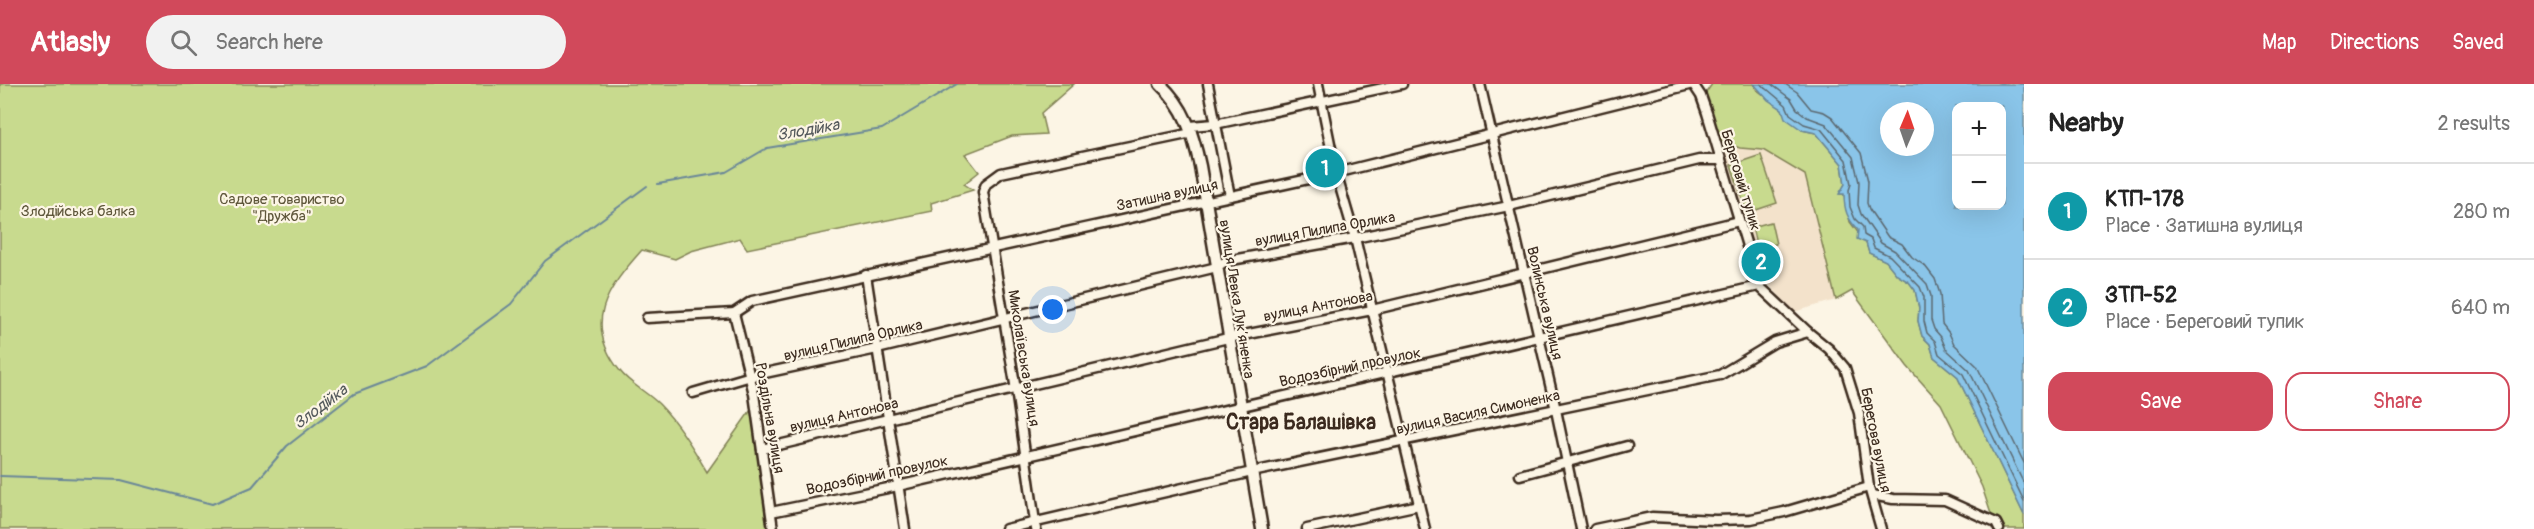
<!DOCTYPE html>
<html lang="en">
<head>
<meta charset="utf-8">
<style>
  body { margin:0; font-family:Pangolin,sans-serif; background:#f2f2f2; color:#222 }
  .controls { position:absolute; right:18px; top:18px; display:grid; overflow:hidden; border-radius:12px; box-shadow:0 6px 24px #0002 }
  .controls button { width:54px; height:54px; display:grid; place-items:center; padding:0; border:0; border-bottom:2px solid #e0e0e0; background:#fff; color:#222; font:30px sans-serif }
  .compass { position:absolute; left:1880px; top:18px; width:54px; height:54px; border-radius:50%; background:#fff; box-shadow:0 6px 24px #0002; rotate:2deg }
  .you { position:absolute; left:1053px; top:226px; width:21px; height:21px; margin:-15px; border:4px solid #fff; border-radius:50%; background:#1a73e8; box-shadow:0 0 0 9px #1a73e833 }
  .badge { display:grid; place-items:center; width:39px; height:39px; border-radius:50%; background:#d1495b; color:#fff; font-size:20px; font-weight:700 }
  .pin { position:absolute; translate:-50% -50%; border:3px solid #fff; box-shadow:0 2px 6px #0006 }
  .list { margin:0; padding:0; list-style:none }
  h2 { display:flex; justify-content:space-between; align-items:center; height:78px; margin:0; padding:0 24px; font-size:26px }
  h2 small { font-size:20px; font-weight:400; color:#767676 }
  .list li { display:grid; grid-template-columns:39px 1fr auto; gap:18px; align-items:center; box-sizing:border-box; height:96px; padding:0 24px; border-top:2px solid #e0e0e0 }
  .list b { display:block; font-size:22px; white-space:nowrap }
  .list p { margin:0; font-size:20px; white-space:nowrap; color:#767676 }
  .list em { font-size:20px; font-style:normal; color:#767676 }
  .actions { display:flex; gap:12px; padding:18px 24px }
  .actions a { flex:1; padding:14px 0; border:2px solid #d1495b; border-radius:18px; text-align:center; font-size:21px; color:#d1495b }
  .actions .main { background:#d1495b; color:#fff }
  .icon { flex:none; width:33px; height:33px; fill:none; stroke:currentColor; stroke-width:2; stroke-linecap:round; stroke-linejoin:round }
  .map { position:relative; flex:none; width:2024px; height:445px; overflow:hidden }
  header { display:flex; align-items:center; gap:36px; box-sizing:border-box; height:84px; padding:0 30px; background:#d1495b; color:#fff }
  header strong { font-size:28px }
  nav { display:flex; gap:33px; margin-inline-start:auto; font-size:21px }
  .search { width:420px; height:54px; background:#f2f2f2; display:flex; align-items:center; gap:15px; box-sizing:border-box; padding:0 21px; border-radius:33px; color:#767676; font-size:22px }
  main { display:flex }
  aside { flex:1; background:#fff }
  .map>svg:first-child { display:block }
  .built { fill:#f3e2cb }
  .green { fill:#c8da8e; stroke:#828256; stroke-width:1.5 }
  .water { fill:#8ac5e9; stroke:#6a8798; stroke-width:1.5; fill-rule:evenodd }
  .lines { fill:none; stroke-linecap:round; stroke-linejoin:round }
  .shore { stroke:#5b686f; stroke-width:1.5 }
  .stream { stroke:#6a8798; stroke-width:2 }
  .minor-casing { stroke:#3b2a1e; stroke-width:13 }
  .tertiary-casing { stroke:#3b2a1e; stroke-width:15 }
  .minor { stroke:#fcf5e5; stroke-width:8 }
  .tertiary { stroke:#fcf5e5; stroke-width:10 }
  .labels { text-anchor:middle; stroke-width:4.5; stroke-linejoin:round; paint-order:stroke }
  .street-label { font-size:15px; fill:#3b2a1e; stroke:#fcf5e5 }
  .park-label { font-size:15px; fill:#5e563a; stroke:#fcf5e5 }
  .water-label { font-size:16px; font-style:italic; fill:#53585b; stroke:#fcf5e5 }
  .district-label { font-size:21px; font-weight:bold; fill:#3b2a1e; stroke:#fcf5e5 }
</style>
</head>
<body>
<header>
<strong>Atlasly</strong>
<div class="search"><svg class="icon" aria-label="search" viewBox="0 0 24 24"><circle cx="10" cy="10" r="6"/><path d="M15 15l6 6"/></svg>Search here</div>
<nav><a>Map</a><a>Directions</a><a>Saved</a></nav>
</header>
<main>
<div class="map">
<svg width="2024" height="445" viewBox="0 0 2024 445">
  <rect width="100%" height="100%" fill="#fcf5e5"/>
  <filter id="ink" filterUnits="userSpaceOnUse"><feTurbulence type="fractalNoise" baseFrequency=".0167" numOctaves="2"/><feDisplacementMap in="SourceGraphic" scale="12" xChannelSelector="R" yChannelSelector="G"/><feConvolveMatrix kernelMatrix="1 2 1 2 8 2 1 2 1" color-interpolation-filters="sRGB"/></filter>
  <g filter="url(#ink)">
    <polygon class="built" points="1721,58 1740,64 1763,66 1806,91 1836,216 1794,228 1762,193"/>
    <g class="green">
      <path d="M 0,0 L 1074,0 L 1041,29 L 1046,50 L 1012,52 L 965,70 L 979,88 L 964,100 L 973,106 L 931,119 L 932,127 L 747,165 L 740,154 L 691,167 L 675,175 L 642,166 C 607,205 582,239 620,287 C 630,300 647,308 659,320 C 678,339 693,364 707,388 L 753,323 L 767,445 L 0,445 Z"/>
      <polygon points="1712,0 1754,0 1756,5 1782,25 1802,46 1816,49 1842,80 1845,100 1840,110 1844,110 1850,138 1866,159 1869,169 1886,177 1897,191 1909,198 1915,206 1919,224 1918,237 1922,252 1930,260 1934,273 1957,292 2024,431 2024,445 1996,445 1982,403 1941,320 1907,282 1852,207 1836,216 1805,91 1763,66 1740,64 1721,58 1705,10"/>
      <polygon points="1761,71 1777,119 1747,129 1731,81"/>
      <polygon points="1771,138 1776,160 1757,165 1752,143"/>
    </g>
    <path class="water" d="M 1754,0 L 2024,0 L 2024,431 L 1957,292 L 1934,273 L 1930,260 L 1922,252 L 1918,237 L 1919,224 L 1915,206 L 1909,198 L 1897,191 L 1886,177 L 1869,169 L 1866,159 L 1857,155 L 1858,146 C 1847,135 1844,125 1844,110 L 1839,110 L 1845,100 L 1842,80 L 1816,49 L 1802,46 L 1785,34 L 1782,25 L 1768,16 ZM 1956,22 L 2002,22 L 2002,122 L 1956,122 ZM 1889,27 L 1925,27 L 1925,63 L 1889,63 Z"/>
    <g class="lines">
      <g class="shore">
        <polyline points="1761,0 1786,21 1790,30 1804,40 1821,45 1846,76 1851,100 1849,106 1850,123 1855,135 1863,143 1864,151 1871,155 1874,164 1890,172 1920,203 1924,213 1924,237 1927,249 1935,257 1939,270 1963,290 2024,417"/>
        <polyline points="1771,0 1791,15 1797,25 1807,33 1826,40 1853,73 1859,98 1858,121 1861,130 1881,159 1895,167 1927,200 1931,212 1931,236 1934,245 1941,253 1946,265 1969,286 2024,400"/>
        <polyline points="1785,0 1797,8 1811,25 1824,28 1832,33 1861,69 1868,97 1867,119 1869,125 1888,153 1902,160 1912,173 1925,182 1935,195 1940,210 1942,240 1949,249 1954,260 1977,282 2024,379"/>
      </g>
      <g class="stream">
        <polyline points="658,100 726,88 767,64 882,45 957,0"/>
        <polyline points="0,392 121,396 212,420 252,403 287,362 354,310 427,282 511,220 545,177 647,102"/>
      </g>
      <defs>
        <g id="minor">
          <polyline points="1208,0 1230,112"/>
          <polyline points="1318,0 1336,89 1355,154 1425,445"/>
          <polyline points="1480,0 1556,326 1581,445"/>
          <polyline points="1693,0 1701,12 1707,29 1759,202 1808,248 1829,265 1845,284 1859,329 1869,403 1881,445"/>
          <polyline points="1190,42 1215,40 1402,0"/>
          <polyline points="866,191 905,445"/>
          <polyline points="734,229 754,310 773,445"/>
          <polyline points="647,234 734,229 752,217 1336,89 1693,0"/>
          <polyline points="693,309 751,292 877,265 1217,183 1226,177 1355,154 1509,122 1699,76 1721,76"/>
          <polyline points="762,365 1228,254 1372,226 1739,137"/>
          <polyline points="1520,391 1627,362"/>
          <polyline points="1872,411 1893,415 1945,416 1996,439 1999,445"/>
          <polyline points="771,428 898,402 1759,202"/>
          <polyline points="1006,445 1252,388 1720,291 1775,258 1808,248"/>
          <polyline points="1036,445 1016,306 983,108 986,100 1001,89 1192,49"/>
          <polyline points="1307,445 1419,421"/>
          <polyline points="1595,445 1652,433 1716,436 1751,435 1784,428 1869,403"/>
        </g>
        <path id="tertiary" d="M 1160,0 C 1185,23 1193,50 1200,82 L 1262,445"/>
      </defs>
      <use href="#minor" class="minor-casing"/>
      <use href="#tertiary" class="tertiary-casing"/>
      <use href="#minor" class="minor"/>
      <use href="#tertiary" class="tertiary"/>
    </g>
  </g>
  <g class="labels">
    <g class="street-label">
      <text transform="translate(1741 96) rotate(73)" y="5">Береговий тупик</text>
      <text transform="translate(1167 111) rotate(-12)" y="5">Затишна вулиця</text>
      <text transform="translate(1325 145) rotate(-10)" y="5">вулиця Пилипа Орлика</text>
      <text transform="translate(1237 215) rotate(81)" y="5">вулиця Левка Лукʼяненка</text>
      <text transform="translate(1545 219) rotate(77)" y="5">Волинська вулиця</text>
      <text transform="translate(1318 222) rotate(-11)" y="5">вулиця Антонова</text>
      <text transform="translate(853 256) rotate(-13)" y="5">вулиця Пилипа Орлика</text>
      <text transform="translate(1024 274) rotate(81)" y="5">Миколаївська вулиця</text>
      <text transform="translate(1350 283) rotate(-12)" y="5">Водозбірний провулок</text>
      <text transform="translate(1478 328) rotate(-12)" y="5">вулиця Василя Симоненка</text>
      <text transform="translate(844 331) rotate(-13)" y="5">вулиця Антонова</text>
      <text transform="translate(770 334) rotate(80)" y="5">Роздільна вулиця</text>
      <text transform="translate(1876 356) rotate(79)" y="5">Берегова вулиця</text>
      <text transform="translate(877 391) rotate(-12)" y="5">Водозбірний провулок</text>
    </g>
    <g class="park-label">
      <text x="282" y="120">Садове товариство<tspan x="282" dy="17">"Дружба"</tspan></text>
      <text x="78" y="132">Злодійська балка</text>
    </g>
    <g class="water-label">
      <text transform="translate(808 45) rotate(-10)" y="6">Злодійка</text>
      <text transform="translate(320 322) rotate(-37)" y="6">Злодійка</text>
    </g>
    <g class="district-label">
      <text x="1301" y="345">Стара Балашівка</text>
    </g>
  </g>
</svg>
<div class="controls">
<button>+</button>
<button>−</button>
</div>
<svg class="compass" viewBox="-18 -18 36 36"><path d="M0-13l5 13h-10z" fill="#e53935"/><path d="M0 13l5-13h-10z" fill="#767676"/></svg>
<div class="you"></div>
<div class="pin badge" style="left:1325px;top:84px;background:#0f9aa8">1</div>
<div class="pin badge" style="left:1761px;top:178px;background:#0f9aa8">2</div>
</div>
<aside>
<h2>Nearby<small>2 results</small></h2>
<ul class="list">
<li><span class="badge" style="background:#0f9aa8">1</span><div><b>КТП-178</b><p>Place · Затишна вулиця</p></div><em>280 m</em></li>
<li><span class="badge" style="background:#0f9aa8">2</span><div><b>ЗТП-52</b><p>Place · Береговий тупик</p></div><em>640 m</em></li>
</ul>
<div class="actions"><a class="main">Save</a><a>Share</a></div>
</aside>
</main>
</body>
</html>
